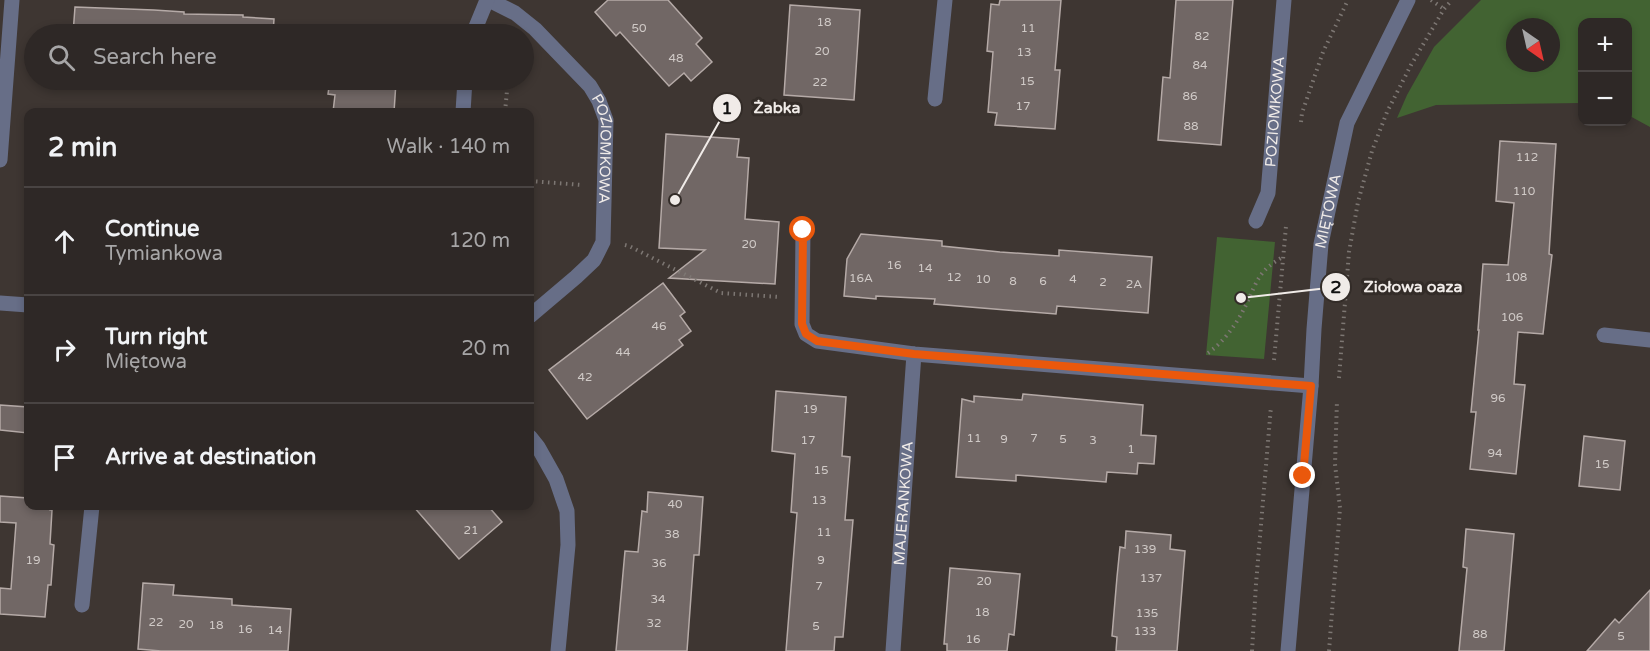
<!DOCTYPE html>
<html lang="en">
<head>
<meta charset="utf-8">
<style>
  body { margin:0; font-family:"Varela Round",sans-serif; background:#36302e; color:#f1f3f6 }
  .controls { position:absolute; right:18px; top:18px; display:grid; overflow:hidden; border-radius:12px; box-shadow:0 3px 9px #0003 }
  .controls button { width:54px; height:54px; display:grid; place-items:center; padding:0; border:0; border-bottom:2px solid #494443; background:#2e2826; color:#f1f3f6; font:30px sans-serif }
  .compass { position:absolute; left:1506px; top:18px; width:54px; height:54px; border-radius:50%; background:#2e2826; box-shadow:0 3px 9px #0003; rotate:146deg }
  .stop { position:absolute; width:18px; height:18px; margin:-14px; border:4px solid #ea580c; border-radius:50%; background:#fff }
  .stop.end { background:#ea580c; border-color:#fff; box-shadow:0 2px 6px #0008 }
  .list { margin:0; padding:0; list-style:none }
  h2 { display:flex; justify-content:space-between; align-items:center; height:78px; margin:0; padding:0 24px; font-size:26px }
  h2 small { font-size:20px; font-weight:400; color:#a7a6a7 }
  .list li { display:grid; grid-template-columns:39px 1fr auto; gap:18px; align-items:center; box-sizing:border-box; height:108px; padding:0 24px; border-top:2px solid #494443 }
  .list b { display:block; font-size:22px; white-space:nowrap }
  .list p { margin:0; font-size:20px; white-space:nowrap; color:#a7a6a7 }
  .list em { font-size:20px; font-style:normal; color:#a7a6a7 }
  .icon { flex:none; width:33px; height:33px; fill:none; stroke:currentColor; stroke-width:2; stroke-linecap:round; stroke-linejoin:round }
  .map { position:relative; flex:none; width:1650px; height:651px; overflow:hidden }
  .search { position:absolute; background:#2e2826; box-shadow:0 3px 9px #0003; left:24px; top:24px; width:510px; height:66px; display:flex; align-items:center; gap:15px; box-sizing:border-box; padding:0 21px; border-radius:33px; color:#a7a6a7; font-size:22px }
  .panel { position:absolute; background:#2e2826; box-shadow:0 3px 9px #0003; left:24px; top:108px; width:510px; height:402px; border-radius:12px }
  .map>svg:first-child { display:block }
  .green { fill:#426332; fill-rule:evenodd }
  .building { fill:#716765; stroke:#b5aaa7; stroke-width:1.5 }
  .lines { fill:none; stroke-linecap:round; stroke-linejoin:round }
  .path { stroke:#7d7773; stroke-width:4; stroke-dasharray:1.5 4.5; stroke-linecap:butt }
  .minor { stroke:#676e87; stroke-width:15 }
  .route { stroke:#ea580c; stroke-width:8 }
  .labels { text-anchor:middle; stroke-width:6; stroke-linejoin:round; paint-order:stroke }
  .number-label { font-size:12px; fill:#d0cac7 }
  .street-label { font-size:15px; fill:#f0ebe8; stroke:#332c28 }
  .leader { fill:none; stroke:#f0ebe8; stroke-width:2 }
  .callout-dot { fill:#f0ebe8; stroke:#332c28; stroke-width:2 }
  .mark-label { font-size:18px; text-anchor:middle; font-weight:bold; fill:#111 }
  .callout-label { font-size:16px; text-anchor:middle; font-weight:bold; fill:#f0ebe8; stroke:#332c28; stroke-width:6; stroke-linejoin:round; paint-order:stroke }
</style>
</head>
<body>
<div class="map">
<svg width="1650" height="651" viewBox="0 0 1650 651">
  <rect width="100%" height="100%" fill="#3e3632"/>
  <g class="green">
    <path d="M 1481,0 L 1650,0 L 1650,127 L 1628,115 L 1628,22 L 1582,22 L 1582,103 L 1436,105 L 1397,118 L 1407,95 L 1434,47 ZM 1515,27 L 1551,27 L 1551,63 L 1515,63 Z"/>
    <polygon points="1217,237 1275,242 1264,359 1206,355"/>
  </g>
  <g class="building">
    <polygon points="608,0 668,0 702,38 696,44 712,62 691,81 684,73 669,86 620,32 616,36 595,12"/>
    <polygon points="1000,0 1061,0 1055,70 1060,70 1055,129 995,125 997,113 988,112 993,52 987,51 991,4 999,5"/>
    <polygon points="1176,0 1233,0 1221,145 1158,140 1163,77 1170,78"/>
    <polygon points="790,5 860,10 854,100 784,95"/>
    <polygon points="75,7 154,10 184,12 184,14 243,15 243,17 274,19 273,34 73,34"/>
    <polygon points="181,80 270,80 270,87"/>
    <polygon points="330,80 391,80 391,81 396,82 394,112 333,112 335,95 328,94"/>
    <polygon points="666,134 739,139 737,157 749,158 745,219 779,222 775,284 669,278 705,250 659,248"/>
    <polygon points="1500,141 1556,144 1549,254 1552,255 1543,334 1518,332 1514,384 1525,385 1516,474 1470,469 1476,412 1471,412 1479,330 1478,330 1483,264 1508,265 1514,203 1496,201"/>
    <polygon points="861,234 942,241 942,246 1000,252 1059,256 1059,250 1152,257 1148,313 1057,306 1056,314 934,304 935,299 876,296 876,299 844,296 847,259"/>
    <polygon points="663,283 685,312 680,316 691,331 679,340 683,345 587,419 549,370"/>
    <polygon points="776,391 846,397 842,456 850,457 845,520 853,520 843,637 835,637 834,651 786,651 797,513 791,512 795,454 772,451"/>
    <polygon points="1023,394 1143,405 1141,435 1156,436 1154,464 1138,463 1137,474 1107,472 1106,482 1016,475 1016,481 956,477 962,399 974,402 974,396 1022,400"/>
    <polygon points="0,405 28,407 28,433 0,430"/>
    <polygon points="1584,436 1625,441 1620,490 1579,486"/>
    <polygon points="648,492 703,497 699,555 694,555 687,651 616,651 625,551 638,552 642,511 647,512"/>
    <polygon points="0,496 28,498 28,506 50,506 50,510 52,510 50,544 54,545 51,585 48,585 45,617 0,614 0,588 11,589 16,523 0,522"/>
    <polygon points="413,506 488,506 502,522 459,559"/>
    <polygon points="1466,529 1514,534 1504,651 1459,651 1467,568 1463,567"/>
    <polygon points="1126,531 1171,535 1170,549 1185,551 1177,651 1116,651 1117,637 1112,636 1117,577 1120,547 1125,548"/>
    <polygon points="950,568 1020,574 1014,635 1009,634 1007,651 947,651 947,644 944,644"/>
    <polygon points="143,583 174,585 173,595 232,599 232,605 291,609 288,651 161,651 138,649"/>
    <polygon points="1650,590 1650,651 1587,651 1615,619 1619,623"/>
  </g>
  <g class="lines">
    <g class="path">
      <polyline points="1431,0 1444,9"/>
      <polyline points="505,112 508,80"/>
      <polyline points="1301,122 1302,113 1323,52 1348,0"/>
      <polyline points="530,181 582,185"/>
      <polyline points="625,245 629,246 721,293 780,297"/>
      <path d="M 1208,353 C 1225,341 1237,323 1246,305 C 1257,281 1259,270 1283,257"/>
      <polyline points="1274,360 1286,226"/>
      <polyline points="1339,378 1349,252 1358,202 1372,151 1387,112 1411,65 1444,9 1452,0"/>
      <polyline points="1252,651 1256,584 1271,406"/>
      <polyline points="1329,651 1340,508 1335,464 1337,400"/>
    </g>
    <g class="minor">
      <path id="s1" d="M 489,0 L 515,13 L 535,29 L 590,86 L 599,101 L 606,120 L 603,242 L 594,260 L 576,277 L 530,316"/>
      <polyline points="473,34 487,0"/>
      <polyline points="935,99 945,0"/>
      <polyline points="463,112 465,80"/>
      <polyline points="0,160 12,0"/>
      <path id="s2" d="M 1256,221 L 1268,193 L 1284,0"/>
      <polyline points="803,230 802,324 806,334 817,341 914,354 1311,386"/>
      <polyline points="0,303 28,305"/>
      <polyline points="1604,335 1650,340"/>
      <polyline points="530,437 538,447 556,479 567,511 568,545 558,651"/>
      <polyline points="82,605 92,506"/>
      <path id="s3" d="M 893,651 L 914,354"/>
      <path id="s4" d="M 1288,651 L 1311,386 L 1314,329 L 1321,244 L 1347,123 L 1408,0"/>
    </g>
  </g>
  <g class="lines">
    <polyline class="route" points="803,230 802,324 806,334 817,341 914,354 1311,386 1303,476"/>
  </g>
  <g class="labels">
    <g class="number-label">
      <text x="824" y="26">18</text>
      <text x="639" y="32">50</text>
      <text x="1028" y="32">11</text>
      <text x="1202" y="40">82</text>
      <text x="822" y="55">20</text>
      <text x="1024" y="56">13</text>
      <text x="676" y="62">48</text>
      <text x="1200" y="69">84</text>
      <text x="1027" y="85">15</text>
      <text x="820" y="86">22</text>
      <text x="1190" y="100">86</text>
      <text x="1023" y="110">17</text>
      <text x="1191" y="130">88</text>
      <text x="1527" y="161">112</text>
      <text x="1524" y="195">110</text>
      <text x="749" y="248">20</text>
      <text x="894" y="269">16</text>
      <text x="925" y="272">14</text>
      <text x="954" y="281">12</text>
      <text x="1516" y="281">108</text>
      <text x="861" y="282">16A</text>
      <text x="983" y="283">10</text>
      <text x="1073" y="283">4</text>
      <text x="1013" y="285">8</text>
      <text x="1043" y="285">6</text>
      <text x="1103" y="286">2</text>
      <text x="1134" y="288">2A</text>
      <text x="1512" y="321">106</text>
      <text x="659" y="330">46</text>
      <text x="623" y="356">44</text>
      <text x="585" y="381">42</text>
      <text x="1498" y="402">96</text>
      <text x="810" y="413">19</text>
      <text x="974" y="442">11</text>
      <text x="1034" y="442">7</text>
      <text x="1004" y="443">9</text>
      <text x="1063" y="443">5</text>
      <text x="808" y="444">17</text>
      <text x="1093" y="444">3</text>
      <text x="1131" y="453">1</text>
      <text x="1495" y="457">94</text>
      <text x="1602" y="468">15</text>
      <text x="821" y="474">15</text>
      <text x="819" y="504">13</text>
      <text x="675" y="508">40</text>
      <text x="471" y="534">21</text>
      <text x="824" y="536">11</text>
      <text x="672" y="538">38</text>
      <text x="1145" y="553">139</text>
      <text x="33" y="564">19</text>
      <text x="821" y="564">9</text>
      <text x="659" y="567">36</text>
      <text x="1151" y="582">137</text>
      <text x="984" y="585">20</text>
      <text x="819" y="590">7</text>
      <text x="658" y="603">34</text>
      <text x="982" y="616">18</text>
      <text x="1147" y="617">135</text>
      <text x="156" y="626">22</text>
      <text x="654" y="627">32</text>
      <text x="186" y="628">20</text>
      <text x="216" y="629">18</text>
      <text x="816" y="630">5</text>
      <text x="245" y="633">16</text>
      <text x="275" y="634">14</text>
      <text x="1145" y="635">133</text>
      <text x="1480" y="638">88</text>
      <text x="1621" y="640">5</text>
      <text x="973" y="643">16</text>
    </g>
    <g class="street-label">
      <text dy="5" stroke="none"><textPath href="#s2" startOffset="112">POZIOMKOWA</textPath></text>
      <text dy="5" stroke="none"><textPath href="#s1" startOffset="200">POZIOMKOWA</textPath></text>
      <text dy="5" stroke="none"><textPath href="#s4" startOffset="442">MIĘTOWA</textPath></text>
      <text dy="5" stroke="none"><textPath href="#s3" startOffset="148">MAJERANKOWA</textPath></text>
    </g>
  </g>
  <path class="leader" d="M675 200L727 108M1241 298L1336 287"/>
  <g class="callout-dot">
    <circle cx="675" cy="200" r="6"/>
    <circle cx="1241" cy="298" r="6"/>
    <circle cx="727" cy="108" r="15"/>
    <circle cx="1336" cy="287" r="15"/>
  </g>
  <g class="mark-label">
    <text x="727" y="114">1</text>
    <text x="1336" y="293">2</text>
  </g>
  <g class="callout-label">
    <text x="777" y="113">Żabka</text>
    <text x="1413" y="292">Ziołowa oaza</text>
  </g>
</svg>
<div class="controls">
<button>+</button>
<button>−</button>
</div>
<svg class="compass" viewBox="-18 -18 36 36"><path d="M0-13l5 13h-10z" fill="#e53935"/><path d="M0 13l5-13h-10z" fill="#a7a6a7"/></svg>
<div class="stop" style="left:803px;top:230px"></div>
<div class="stop end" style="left:1303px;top:476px"></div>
<div class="search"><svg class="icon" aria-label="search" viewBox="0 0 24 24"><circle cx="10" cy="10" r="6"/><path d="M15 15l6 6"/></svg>Search here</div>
<section class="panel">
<h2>2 min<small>Walk · 140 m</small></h2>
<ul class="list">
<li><svg class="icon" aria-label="ahead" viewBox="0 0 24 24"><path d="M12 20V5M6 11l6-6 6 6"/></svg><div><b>Continue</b><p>Tymiankowa</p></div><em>120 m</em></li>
<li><svg class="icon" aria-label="right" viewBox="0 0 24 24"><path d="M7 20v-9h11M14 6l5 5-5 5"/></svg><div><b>Turn right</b><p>Miętowa</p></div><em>20 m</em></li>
<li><svg class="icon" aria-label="arrive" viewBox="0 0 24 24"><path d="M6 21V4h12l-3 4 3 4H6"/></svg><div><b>Arrive at destination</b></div></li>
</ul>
</section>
</div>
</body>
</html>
